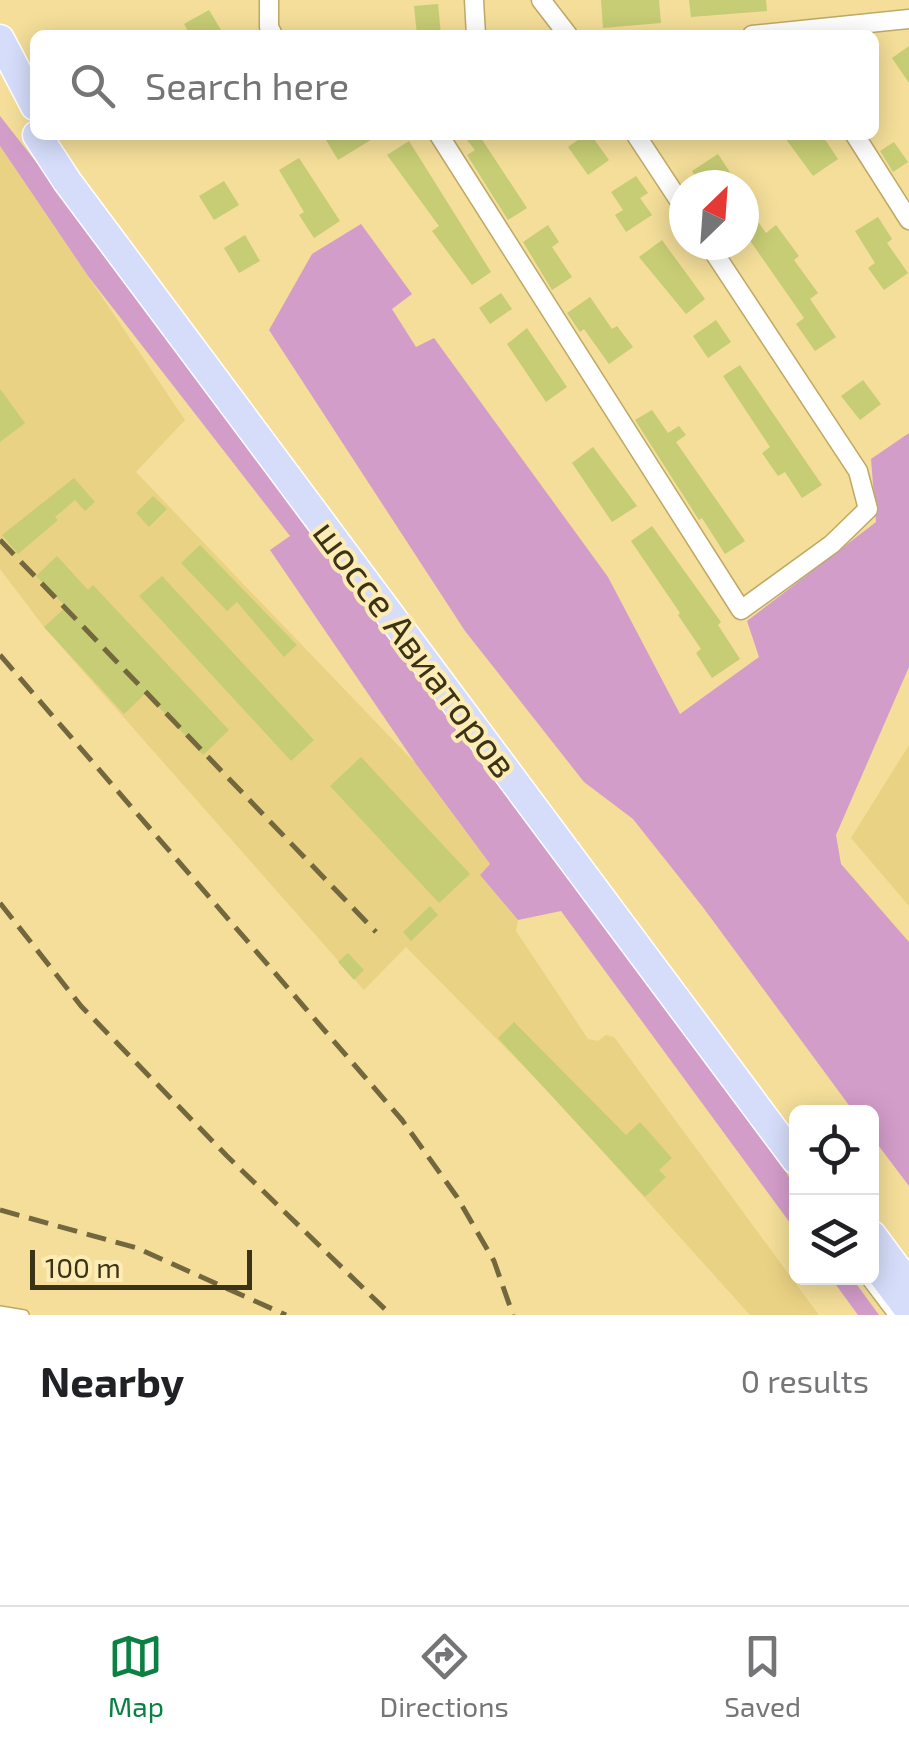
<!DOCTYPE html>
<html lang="en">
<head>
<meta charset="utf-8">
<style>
  body { margin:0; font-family:"Exo 2",sans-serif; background:#f6f6f6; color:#202124 }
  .controls { position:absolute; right:30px; bottom:30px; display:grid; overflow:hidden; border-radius:15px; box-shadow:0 5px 25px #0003 }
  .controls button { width:90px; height:90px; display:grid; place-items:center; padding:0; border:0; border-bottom:2px solid #e0e0e0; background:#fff; color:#202124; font:50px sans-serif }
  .compass { position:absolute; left:669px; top:170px; width:90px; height:90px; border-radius:50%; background:#fff; box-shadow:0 5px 25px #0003; rotate:25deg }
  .scale { position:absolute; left:30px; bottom:25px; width:222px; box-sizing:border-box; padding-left:10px; border:5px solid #3b3316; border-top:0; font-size:28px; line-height:35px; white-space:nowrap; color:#3b3316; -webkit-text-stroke:8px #fdecb5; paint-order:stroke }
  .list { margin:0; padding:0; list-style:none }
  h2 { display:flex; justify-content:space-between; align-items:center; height:130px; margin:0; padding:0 40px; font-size:42px }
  h2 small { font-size:32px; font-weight:400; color:#757577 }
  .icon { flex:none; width:55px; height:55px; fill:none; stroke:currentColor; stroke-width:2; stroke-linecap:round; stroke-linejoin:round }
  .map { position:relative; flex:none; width:909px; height:1315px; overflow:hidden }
  .search { position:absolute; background:#fff; box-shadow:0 5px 25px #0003; left:30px; right:30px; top:30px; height:110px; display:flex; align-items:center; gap:25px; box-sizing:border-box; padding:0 35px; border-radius:15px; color:#757577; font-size:38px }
  .sheet { height:290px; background:#fff }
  nav { display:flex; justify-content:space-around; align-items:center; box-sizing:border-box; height:140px; border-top:2px solid #e0e0e0; background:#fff; font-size:28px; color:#757577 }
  nav a { display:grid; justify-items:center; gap:5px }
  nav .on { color:#0b8043 }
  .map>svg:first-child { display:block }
  .built { fill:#ead284 }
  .green { fill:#d39dca }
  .building { fill:#c6cd74 }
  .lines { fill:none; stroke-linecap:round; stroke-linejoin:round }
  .service-casing { stroke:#bea965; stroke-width:12 }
  .minor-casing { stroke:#bea965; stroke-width:21 }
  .primary-casing { stroke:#fff; stroke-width:31 }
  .service { stroke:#fff; stroke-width:9 }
  .minor { stroke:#fff; stroke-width:18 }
  .primary { stroke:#d6ddfa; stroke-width:28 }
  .rail { stroke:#73673d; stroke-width:5; stroke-dasharray:20 10; stroke-linecap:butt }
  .labels { text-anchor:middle; stroke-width:8; stroke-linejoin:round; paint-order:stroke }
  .street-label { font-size:38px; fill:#3b3316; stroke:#fdecb5 }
</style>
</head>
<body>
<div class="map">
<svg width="909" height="1315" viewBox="0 0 909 1315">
  <rect width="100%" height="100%" fill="#f4de99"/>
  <g class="built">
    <polygon points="0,146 185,420 136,472 416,764 490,864 480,875 518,920 516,931 588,1039 598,1041 606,1035 614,1037 819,1315 750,1315 550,1093 406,947 364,990 44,627 0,569"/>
    <polygon points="909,745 909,906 851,838"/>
  </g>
  <g class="green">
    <polygon points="0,116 84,223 210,398 220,404 786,1172 796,1190 796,1231 561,911 518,920 480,875 490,864 416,764 270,550 290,536 88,276 0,146"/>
    <polygon points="361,224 412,294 392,309 416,347 434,338 608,577 680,714 759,657 747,621 876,522 871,459 909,433 909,667 836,835 841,864 909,942 909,1186 872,1137 872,1112 854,1112 702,906 633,819 584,782 465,631 269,330 312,254"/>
    <polygon points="831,1278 852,1278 879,1315 858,1315"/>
  </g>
  <g class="building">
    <polygon points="601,0 659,0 661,23 603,28"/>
    <polygon points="689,0 766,0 767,11 691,17"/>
    <polygon points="438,4 441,35 417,35 414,6"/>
    <polygon points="209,10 224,35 190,35 184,24"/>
    <polygon points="909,46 909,83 892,58"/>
    <polygon points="323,135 379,135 338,160"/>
    <polygon points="463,135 479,135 527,208 508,220 467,155 475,150"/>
    <polygon points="585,135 591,135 609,160 588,175 568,147"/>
    <polygon points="783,135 822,135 838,159 813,176"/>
    <polygon points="409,141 491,272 472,285 432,231 439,226 387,155"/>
    <polygon points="894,142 908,162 893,172 880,151"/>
    <polygon points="718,154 733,177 720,185 701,185 692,171"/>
    <polygon points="299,158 340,221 314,238 299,215 304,212 279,170"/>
    <polygon points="636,176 648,193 640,198 652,215 626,232 615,215 623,210 611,192"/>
    <polygon points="224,181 239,205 214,220 199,196"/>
    <polygon points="744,202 766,233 776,225 799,256 794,260 818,293 810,299 836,337 815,351 796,324 804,318 744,232"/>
    <polygon points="878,217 892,239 887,243 908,273 884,290 868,268 875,263 855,231"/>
    <polygon points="548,225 559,242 552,247 572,277 552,290 523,242"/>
    <polygon points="245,235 260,261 239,273 224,248"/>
    <polygon points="662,240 705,299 686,314 639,257"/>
    <polygon points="501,293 512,309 490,324 479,308"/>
    <polygon points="590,297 612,329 617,326 633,347 609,364 584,329 580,332 567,313"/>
    <polygon points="716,320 731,342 708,358 693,336"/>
    <polygon points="527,328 567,387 546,402 507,344"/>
    <polygon points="740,365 822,485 802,498 785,472 778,476 762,453 770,447 723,376"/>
    <polygon points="863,380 881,404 860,420 841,396"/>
    <polygon points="0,389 25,423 0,442"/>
    <polygon points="652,410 668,433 679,426 686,435 676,442 745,541 725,554 702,518 699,520 635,420"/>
    <polygon points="593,447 637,506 612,522 572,463"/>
    <polygon points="74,478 95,502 85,511 75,500 55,517 58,520 18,554 2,535"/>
    <polygon points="153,496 167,509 149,527 136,513"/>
    <polygon points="652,526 721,622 718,625 740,659 712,678 696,653 701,649 678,615 680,613 631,541"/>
    <polygon points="200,545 297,645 284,657 237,602 227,611 181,563"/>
    <polygon points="57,556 88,590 93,585 229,730 203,755 146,693 124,714 44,627 66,607 36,576"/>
    <polygon points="162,576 314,740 291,761 139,596"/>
    <polygon points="361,757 470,874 439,903 330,786"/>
    <polygon points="430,906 438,915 411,941 403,932"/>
    <polygon points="348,953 364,970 354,980 338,962"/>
    <polygon points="514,1022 626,1135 640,1122 672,1158 659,1170 666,1177 645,1197 498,1038"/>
  </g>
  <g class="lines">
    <defs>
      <g id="service">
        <polyline points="865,1278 893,1315"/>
        <polyline points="0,1311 24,1315"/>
      </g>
      <g id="minor">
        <polyline points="269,0 269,27 273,35"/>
        <polyline points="474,0 476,35"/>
        <polyline points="541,0 568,35"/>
        <polyline points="752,35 909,19"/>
        <polyline points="439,135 741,610 832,544 868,509 858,471 709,245"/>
        <polyline points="636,135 684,208"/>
        <polyline points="855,135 909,220"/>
      </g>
      <g id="primary">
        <polyline points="0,39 35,106"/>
        <polyline points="37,135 67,181 796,1160"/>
        <polyline points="872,1235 909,1285"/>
        <polyline points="881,1273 909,1310"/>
      </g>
    </defs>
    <use href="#service" class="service-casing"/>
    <use href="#minor" class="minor-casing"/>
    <use href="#primary" class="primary-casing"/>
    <use href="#service" class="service"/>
    <use href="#minor" class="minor"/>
    <use href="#primary" class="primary"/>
    <g class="rail">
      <polyline points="0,540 376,932"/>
      <polyline points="0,655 402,1120 457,1197 494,1261 513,1315"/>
      <polyline points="0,903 81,1006 227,1156 391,1315"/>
      <polyline points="0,1210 137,1248 286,1315"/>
    </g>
  </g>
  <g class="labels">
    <g class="street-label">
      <text transform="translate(415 649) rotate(53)" y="13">шоссе Авиаторов</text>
    </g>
  </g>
</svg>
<div class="controls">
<button><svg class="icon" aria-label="locate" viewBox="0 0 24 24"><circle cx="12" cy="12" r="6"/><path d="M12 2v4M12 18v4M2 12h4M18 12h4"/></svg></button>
<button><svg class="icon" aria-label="layers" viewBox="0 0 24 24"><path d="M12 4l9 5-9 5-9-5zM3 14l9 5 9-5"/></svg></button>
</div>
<svg class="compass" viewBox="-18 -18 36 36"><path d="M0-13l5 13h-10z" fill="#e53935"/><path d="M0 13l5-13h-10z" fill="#757577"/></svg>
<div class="scale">100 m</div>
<div class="search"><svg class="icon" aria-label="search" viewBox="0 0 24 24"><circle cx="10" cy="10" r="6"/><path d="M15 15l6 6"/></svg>Search here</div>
</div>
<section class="sheet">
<h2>Nearby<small>0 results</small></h2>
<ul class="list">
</ul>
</section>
<nav>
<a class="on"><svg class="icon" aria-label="map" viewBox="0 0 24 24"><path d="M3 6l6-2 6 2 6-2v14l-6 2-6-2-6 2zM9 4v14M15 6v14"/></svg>Map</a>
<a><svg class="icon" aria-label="directions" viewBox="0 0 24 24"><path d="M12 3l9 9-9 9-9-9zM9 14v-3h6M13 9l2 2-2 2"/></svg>Directions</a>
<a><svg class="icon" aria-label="saved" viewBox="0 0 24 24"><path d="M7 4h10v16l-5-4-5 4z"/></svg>Saved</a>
</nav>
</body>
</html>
